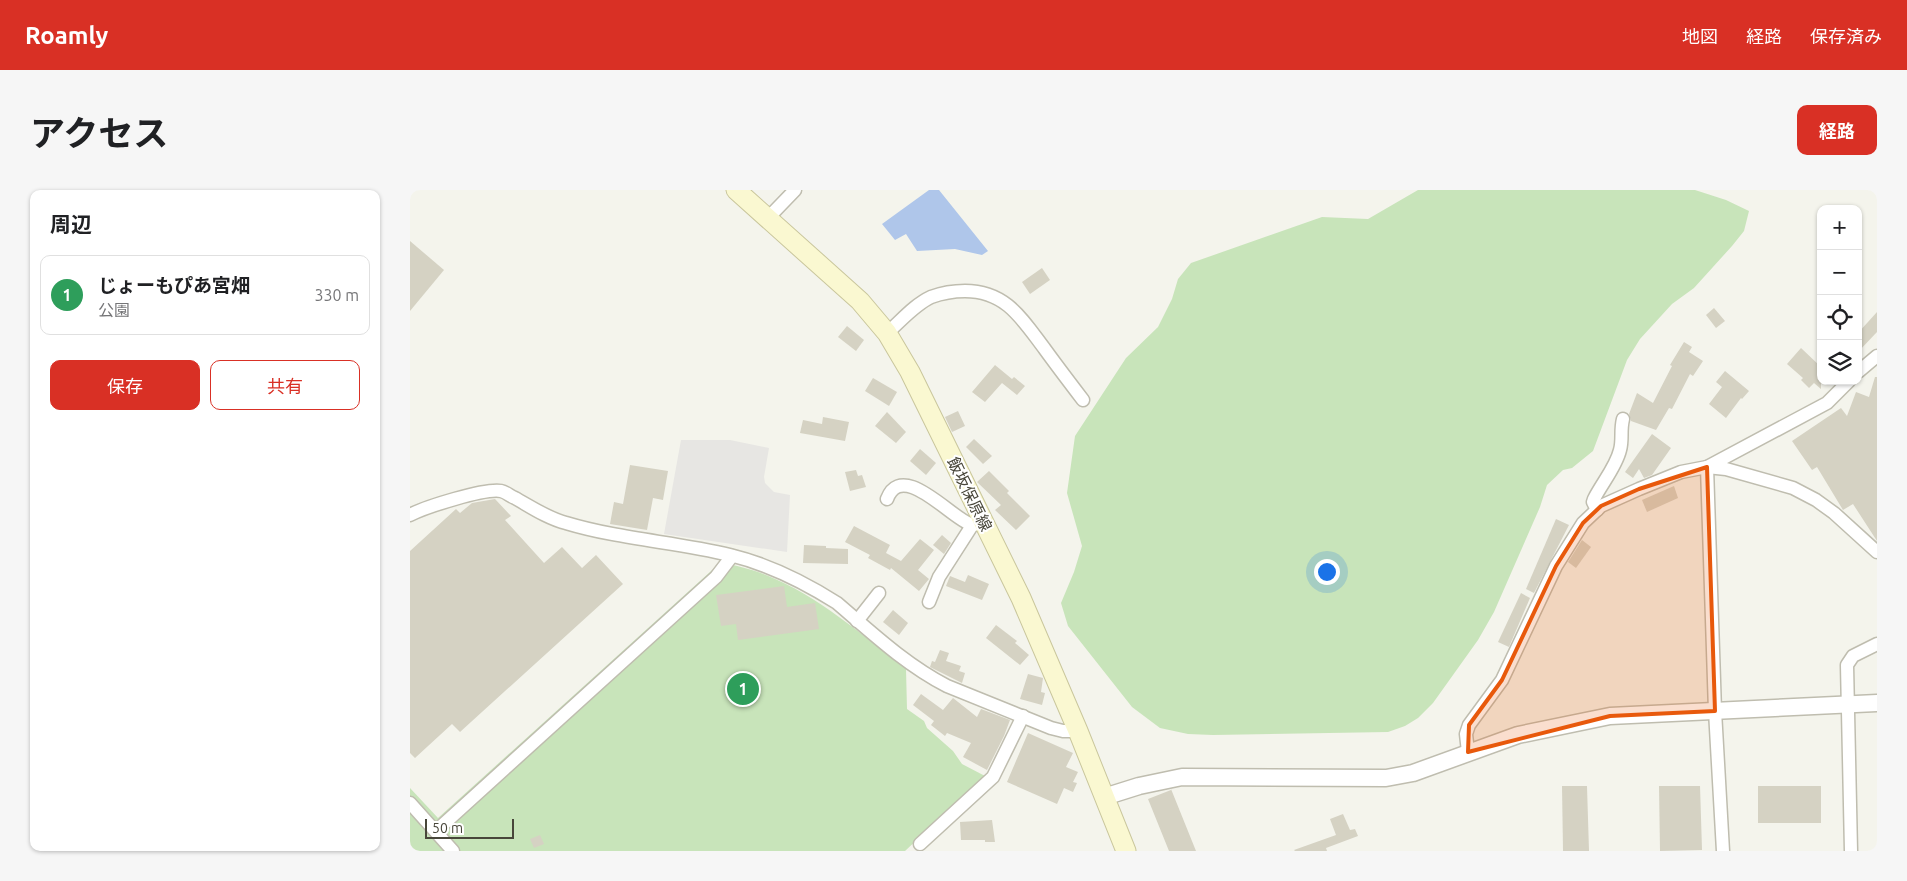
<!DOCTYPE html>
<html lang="ja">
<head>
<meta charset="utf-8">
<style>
  body { margin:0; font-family:Ubuntu,"Noto Sans JP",sans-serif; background:#f6f6f6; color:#202124 }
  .controls { position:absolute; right:15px; top:15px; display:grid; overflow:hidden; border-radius:10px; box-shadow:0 1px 4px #0004 }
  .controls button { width:45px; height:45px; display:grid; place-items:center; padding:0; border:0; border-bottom:1px solid #e0e0e0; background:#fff; color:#202124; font:25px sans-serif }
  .scale { position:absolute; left:15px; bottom:12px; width:89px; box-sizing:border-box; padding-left:5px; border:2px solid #48463a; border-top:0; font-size:14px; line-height:18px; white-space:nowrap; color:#48463a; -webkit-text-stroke:4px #fff; paint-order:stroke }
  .you { position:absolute; left:916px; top:381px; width:18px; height:18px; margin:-12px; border:4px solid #fff; border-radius:50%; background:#1a73e8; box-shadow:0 0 0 8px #1a73e833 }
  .badge { display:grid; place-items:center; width:32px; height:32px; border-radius:50%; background:#d93025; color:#fff; font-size:16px; font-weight:700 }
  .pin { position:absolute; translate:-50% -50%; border:2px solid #fff; box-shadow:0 1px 5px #0006 }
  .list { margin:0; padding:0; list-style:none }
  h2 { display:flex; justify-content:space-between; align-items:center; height:65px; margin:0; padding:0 20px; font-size:21px }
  h2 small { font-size:16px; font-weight:400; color:#757577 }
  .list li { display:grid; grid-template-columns:32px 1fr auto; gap:15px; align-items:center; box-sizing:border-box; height:80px; margin:0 10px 10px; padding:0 10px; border:1px solid #e0e0e0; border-radius:10px }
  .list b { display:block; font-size:19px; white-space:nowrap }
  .list p { margin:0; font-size:16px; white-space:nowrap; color:#757577 }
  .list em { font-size:16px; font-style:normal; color:#757577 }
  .actions { display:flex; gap:10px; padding:15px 20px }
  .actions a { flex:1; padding:11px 0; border:1px solid #d93025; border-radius:10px; text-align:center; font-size:18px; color:#d93025 }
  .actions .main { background:#d93025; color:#fff }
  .icon { flex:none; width:28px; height:28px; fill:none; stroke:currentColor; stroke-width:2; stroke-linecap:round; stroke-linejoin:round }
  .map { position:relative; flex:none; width:1467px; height:661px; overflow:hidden; border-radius:10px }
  header { display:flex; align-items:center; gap:30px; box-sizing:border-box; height:70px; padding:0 25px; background:#d93025; color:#fff }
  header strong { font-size:24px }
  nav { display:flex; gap:28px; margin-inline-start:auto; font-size:18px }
  .intro { display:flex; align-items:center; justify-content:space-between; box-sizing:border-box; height:120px; padding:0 30px }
  h1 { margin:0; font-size:35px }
  .button { padding:12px 22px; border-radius:10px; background:#d93025; color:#fff; font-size:18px; font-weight:700 }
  main { display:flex; gap:30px; padding:0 30px }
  aside { flex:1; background:#fff; border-radius:10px; box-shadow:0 1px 4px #0004 }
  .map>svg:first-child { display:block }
  .green { fill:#c8e4ba }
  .parking { fill:#e7e6e3 }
  .water { fill:#afc6ea }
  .building { fill:#d5d2c3 }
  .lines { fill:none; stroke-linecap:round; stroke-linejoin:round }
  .minor-casing { stroke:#bfbdaf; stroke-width:15 }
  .tertiary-casing { stroke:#bfbdaf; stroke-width:19 }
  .secondary-casing { stroke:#c9c69c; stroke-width:21 }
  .minor { stroke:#fff; stroke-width:12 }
  .tertiary { stroke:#fff; stroke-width:16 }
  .secondary { stroke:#faf8d1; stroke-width:19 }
  .marked { fill:#e8590c; fill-opacity:0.2; stroke:#e8590c; stroke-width:4; stroke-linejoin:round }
  .labels { text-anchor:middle; stroke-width:4; stroke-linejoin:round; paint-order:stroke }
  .street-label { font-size:16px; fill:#48463a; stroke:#fff }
</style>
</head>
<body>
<header>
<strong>Roamly</strong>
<nav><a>地図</a><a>経路</a><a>保存済み</a></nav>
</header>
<div class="intro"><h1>アクセス</h1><a class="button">経路</a></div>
<main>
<aside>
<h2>周辺<small></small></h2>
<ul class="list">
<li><span class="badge" style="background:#2e9e5b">1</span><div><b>じょーもぴあ宮畑</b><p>公園</p></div><em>330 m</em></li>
</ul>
<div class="actions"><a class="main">保存</a><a>共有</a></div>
</aside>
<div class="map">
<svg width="1467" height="661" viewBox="0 0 1467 661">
  <rect width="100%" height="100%" fill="#f4f4ec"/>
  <g class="green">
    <polygon points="1008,0 1285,0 1316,10 1339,21 1334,41 1322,56 1284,98 1262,114 1230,149 1217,170 1183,261 1162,278 1153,280 1137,295 1130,317 1084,422 1068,450 1023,513 1008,528 995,536 978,542 803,545 778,544 750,538 722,517 658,436 651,413 664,382 672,356 657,303 665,246 716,168 748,137 762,109 768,89 781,73 912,27 958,29"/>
    <path d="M 311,372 C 326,376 342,379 356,385 C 409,406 452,445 496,479 L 497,519 L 514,531 L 517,538 L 543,561 L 552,574 L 575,586 L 495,661 L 0,661 L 0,598 L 28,628 Z"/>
  </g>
  <polygon class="parking" points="271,250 320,250 359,258 354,287 355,293 364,302 380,305 377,362 254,344"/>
  <polygon class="water" points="519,0 529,0 578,61 572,65 545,59 507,61 496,44 485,50 472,34"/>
  <g class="building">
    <polygon points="0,51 34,80 0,121"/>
    <polygon points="632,78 640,90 620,104 612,92"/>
    <polygon points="1304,118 1315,131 1306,138 1296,125"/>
    <polygon points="1467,122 1467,142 1448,162 1448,143"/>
    <polygon points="437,136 454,150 446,161 428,147"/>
    <polygon points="1274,152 1282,157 1279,162 1293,171 1283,186 1280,184 1262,219 1259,218 1246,240 1221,231 1219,224 1227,203 1243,213 1262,176 1260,175"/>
    <polygon points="1391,158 1411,177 1411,199 1404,193 1399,198 1391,190 1393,188 1377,174"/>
    <polygon points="585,175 602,189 604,187 615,196 607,205 592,193 575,212 562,202"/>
    <polygon points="1315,181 1339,201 1332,209 1331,208 1316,228 1299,214 1312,197 1306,192"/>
    <polygon points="1465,187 1467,187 1467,351 1443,314 1433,320 1407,277 1402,280 1382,251 1431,218 1437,226 1446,202 1459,207"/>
    <polygon points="463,188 487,202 479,216 455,201"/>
    <polygon points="548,221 555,236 542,242 535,227"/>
    <polygon points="477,222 496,242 486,253 465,236"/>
    <polygon points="413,227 439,232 435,251 390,243 393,230 412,234"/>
    <polygon points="1242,244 1261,258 1242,285 1234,288 1229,279 1223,288 1215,282"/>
    <polygon points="564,249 582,266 573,274 556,257"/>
    <polygon points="510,259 526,273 516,285 500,271"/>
    <polygon points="220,275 258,281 253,310 243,308 237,340 200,334 204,312 213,314"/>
    <polygon points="446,280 448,286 452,285 456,297 440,301 435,282"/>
    <polygon points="579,281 599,301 597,303 620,326 606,340 585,320 591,315 567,292"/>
    <polygon points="1264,296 1268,308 1237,322 1232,310"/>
    <polygon points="85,309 101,326 95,330 134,373 152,357 172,378 186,365 213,394 50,542 42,534 5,568 0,563 0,361 46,319 50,323 62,313"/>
    <polygon points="1146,329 1159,335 1124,403 1116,399"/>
    <polygon points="444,336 480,355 476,363 491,371 510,349 524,360 508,380 519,389 509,401 481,378 480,380 458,368 460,365 435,352"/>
    <polygon points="532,345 541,353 534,364 523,355"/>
    <polygon points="1172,350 1181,357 1166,378 1158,372"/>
    <polygon points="394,355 416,356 416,358 438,359 438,374 393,373"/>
    <polygon points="558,385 579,394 572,410 536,396 540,386 555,392"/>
    <polygon points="374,396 377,417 405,413 409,439 328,450 326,434 311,436 306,405"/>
    <polygon points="1111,403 1120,408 1099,457 1088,452"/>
    <polygon points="483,420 498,433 489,445 473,432"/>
    <polygon points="586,435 607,451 605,453 619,465 610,475 576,448"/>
    <polygon points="530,460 539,463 536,471 551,476 549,481 555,483 552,493 520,477 522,471 525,472"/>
    <polygon points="618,484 633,488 631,502 635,503 632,515 610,509"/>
    <polygon points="511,504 533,520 543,508 567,527 571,519 600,530 594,546 577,580 553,567 561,553 537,543 535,546 521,535 524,531 503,515"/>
    <polygon points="618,543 663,563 656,577 668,582 663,592 667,593 663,602 654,598 647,614 597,592"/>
    <polygon points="1152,596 1177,596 1179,661 1153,661"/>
    <polygon points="1249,596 1290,596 1292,660 1250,661"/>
    <rect x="1348" y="596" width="63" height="37"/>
    <polygon points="761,600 761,599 786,661 759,661 738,609"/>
    <polygon points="933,624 940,640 945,639 948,646 916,658 917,661 885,661 884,660 926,645 920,629"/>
    <polygon points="582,630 585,652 575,652 575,650 551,650 550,632"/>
    <polygon points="130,645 134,654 124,658 120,649"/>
  </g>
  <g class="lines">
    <defs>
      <g id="minor">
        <polyline points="358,28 385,0"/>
        <path d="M 477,143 C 491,131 504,115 521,107 C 532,103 543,101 555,101 C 596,101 612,129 634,158 C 647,176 660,193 673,210"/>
        <polyline points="1448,182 1467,166"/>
        <path d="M 477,309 C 492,270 540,327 560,334 C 565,335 569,335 575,333"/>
        <path d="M 1187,320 L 1183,312 L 1184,309 C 1192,293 1206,277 1210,260 C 1213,249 1210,241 1213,229"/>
        <path d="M 0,325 C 15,317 75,298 91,301 C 96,302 100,306 105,308 C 121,317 137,328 156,333 C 209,349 266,352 320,365 C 357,374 394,392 427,413 C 462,443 496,475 537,496 L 641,538 L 653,541 L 668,541"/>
        <polyline points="519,412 529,387 563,334"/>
        <polyline points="447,431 469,403"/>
        <polyline points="1058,562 1056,544 1059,535 1092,490 1146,376 1173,333 1191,316 1229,299 1271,282 1297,277 1316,279 1383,298 1406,310 1424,323 1467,362"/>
        <polyline points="0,613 43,661"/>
        <polyline points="26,641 306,387 322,366"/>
        <polyline points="510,654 583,587 613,526"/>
        <polyline points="1313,661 1305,521 1297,277 1417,213 1439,191"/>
        <polyline points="1441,661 1437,475 1443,466 1467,454"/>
      </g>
      <polyline id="tertiary" points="694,607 729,596 772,587 976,588 1003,583 1108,545 1200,526 1467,513"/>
      <polyline id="secondary" points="326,0 450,111 477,143 500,182 611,408 668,541 716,661"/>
    </defs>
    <use href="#minor" class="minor-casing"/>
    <use href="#tertiary" class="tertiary-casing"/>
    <use href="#secondary" class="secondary-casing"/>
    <use href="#minor" class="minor"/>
    <use href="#tertiary" class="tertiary"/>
    <use href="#secondary" class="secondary"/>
  </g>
  <path class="marked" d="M 1297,277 L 1305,521 L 1200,526 L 1058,562 L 1059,535 L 1092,490 L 1146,376 L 1173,333 L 1191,316 L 1229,299 Z"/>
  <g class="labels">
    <g class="street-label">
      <text transform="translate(560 304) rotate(64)" y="6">飯坂保原線</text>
    </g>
  </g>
</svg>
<div class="controls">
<button>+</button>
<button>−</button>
<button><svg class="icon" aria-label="locate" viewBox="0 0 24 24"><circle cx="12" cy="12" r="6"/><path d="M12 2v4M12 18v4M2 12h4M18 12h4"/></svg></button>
<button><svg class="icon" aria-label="layers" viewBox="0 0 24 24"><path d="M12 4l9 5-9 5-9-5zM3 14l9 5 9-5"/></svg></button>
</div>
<div class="scale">50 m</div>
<div class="you"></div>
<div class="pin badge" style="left:333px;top:499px;background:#2e9e5b">1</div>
</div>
</main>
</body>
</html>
